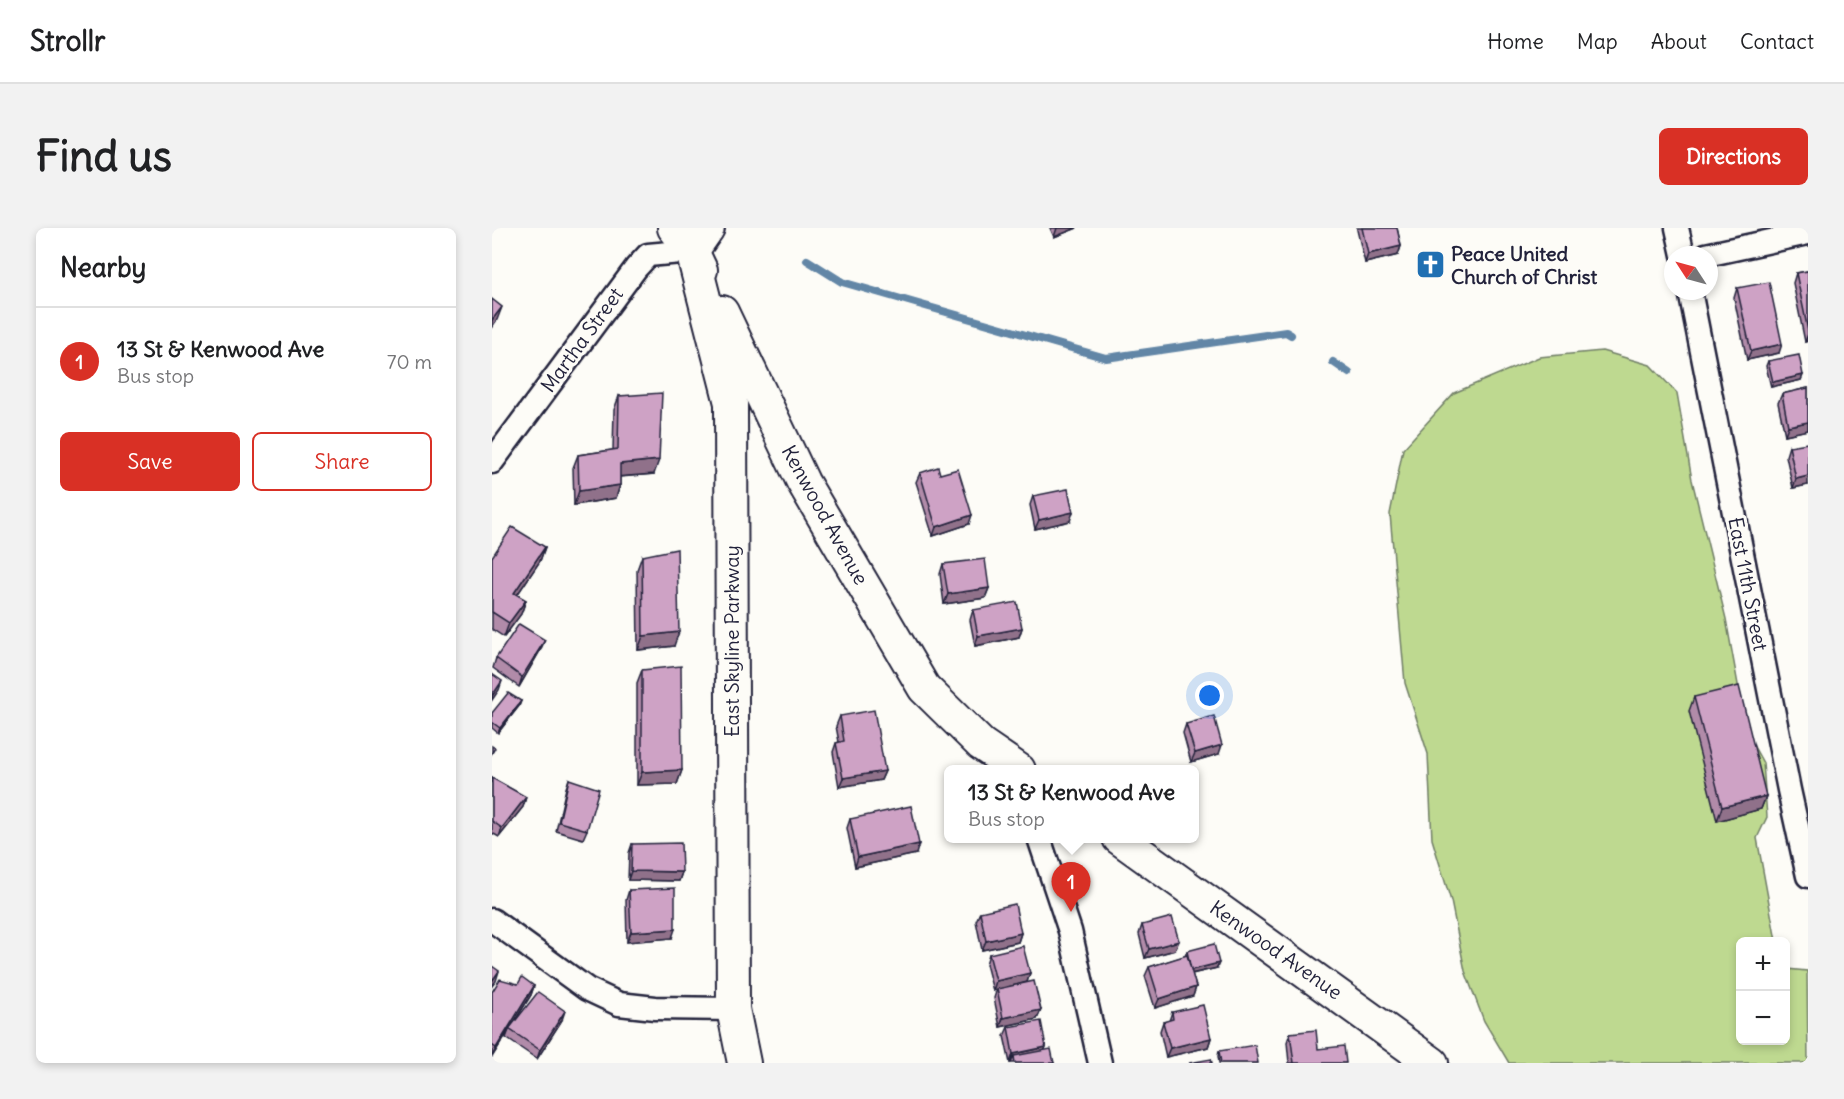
<!DOCTYPE html>
<html lang="en">
<head>
<meta charset="utf-8">
<style>
  body { margin:0; font-family:Delius,sans-serif; background:#f2f2f2; color:#202124 }
  .controls { position:absolute; right:18px; bottom:18px; display:grid; overflow:hidden; border-radius:9px; box-shadow:0 3px 9px #0003 }
  .controls button { width:54px; height:54px; display:grid; place-items:center; padding:0; border:0; border-bottom:2px solid #e0e0e0; background:#fff; color:#202124; font:30px sans-serif }
  .compass { position:absolute; left:1172px; top:18px; width:54px; height:54px; border-radius:50%; background:#fff; box-shadow:0 3px 9px #0003; rotate:306deg }
  .you { position:absolute; left:718px; top:468px; width:21px; height:21px; margin:-15px; border:4px solid #fff; border-radius:50%; background:#1a73e8; box-shadow:0 0 0 9px #1a73e833 }
  .badge { display:grid; place-items:center; width:39px; height:39px; border-radius:50%; background:#d93025; color:#fff; font-size:20px; font-weight:700 }
  .pin { position:absolute; translate:-50% -50px; filter:drop-shadow(0 2px 3px #0008) }
  .pin::after { content:''; position:absolute; top:32px; width:21px; height:18px; background:inherit; clip-path:polygon(0 0,100% 0,50% 100%) }
  .popup { position:absolute; left:452px; top:537px; width:255px; height:78px; box-sizing:border-box; display:grid; place-content:center; border-radius:9px; background:#fff; filter:drop-shadow(0 2px 4px #0005); font-size:20px; white-space:nowrap; color:#757577 }
  .popup b { font-size:22px; color:#202124 }
  .popup::after { content:''; position:absolute; left:50%; top:100%; margin-left:-12px; border:12px solid transparent; border-top-color:#fff }
  .list { margin:0; padding:0; list-style:none }
  h2 { display:flex; justify-content:space-between; align-items:center; height:78px; margin:0; padding:0 24px; font-size:26px }
  h2 small { font-size:20px; font-weight:400; color:#757577 }
  .list li { display:grid; grid-template-columns:39px 1fr auto; gap:18px; align-items:center; box-sizing:border-box; height:108px; padding:0 24px; border-top:2px solid #e0e0e0 }
  .list b { display:block; font-size:22px; white-space:nowrap }
  .list p { margin:0; font-size:20px; white-space:nowrap; color:#757577 }
  .list em { font-size:20px; font-style:normal; color:#757577 }
  .actions { display:flex; gap:12px; padding:18px 24px }
  .actions a { flex:1; padding:14px 0; border:2px solid #d93025; border-radius:9px; text-align:center; font-size:21px; color:#d93025 }
  .actions .main { background:#d93025; color:#fff }
  .map { position:relative; flex:none; width:1316px; height:835px; overflow:hidden; border-radius:9px }
  header { display:flex; align-items:center; gap:36px; box-sizing:border-box; height:84px; padding:0 30px; background:#fff; border-bottom:2px solid #e0e0e0 }
  header strong { font-size:28px }
  nav { display:flex; gap:33px; margin-inline-start:auto; font-size:21px }
  .intro { display:flex; align-items:center; justify-content:space-between; box-sizing:border-box; height:144px; padding:0 36px }
  h1 { margin:0; font-size:42px }
  .button { padding:15px 27px; border-radius:9px; background:#d93025; color:#fff; font-size:21px; font-weight:700 }
  main { display:flex; gap:36px; padding:0 36px }
  aside { flex:1; background:#fff; border-radius:9px; box-shadow:0 3px 9px #0003 }
  .map>svg:first-child { display:block }
  .green { fill:#bed990; stroke:#707e66; stroke-width:1.5 }
  .lines { fill:none; stroke-linecap:round; stroke-linejoin:round }
  .stream { stroke:#6286a6; stroke-width:8 }
  .street-casing { stroke:#22223b; stroke-width:27 }
  .secondary-casing { stroke:#22223b; stroke-width:36 }
  .street { stroke:#fdfcf7; stroke-width:22 }
  .secondary { stroke:#fdfcf7; stroke-width:32 }
  .wall { fill:#b18ba9; stroke:#22223b; stroke-width:1.5 }
  .shaded-wall { fill:#90718a; stroke:#22223b; stroke-width:1.5 }
  .building { fill:#cea2c5; stroke:#22223b; stroke-width:1.5 }
  .labels { text-anchor:middle; stroke-width:6; stroke-linejoin:round; paint-order:stroke }
  .poi-label { font-size:20px; font-weight:bold; fill:#22223b; stroke:#fdfcf7; text-anchor:start }
  .street-label { font-size:20px; fill:#22223b; stroke:#fdfcf7 }
</style>
</head>
<body>
<header>
<strong>Strollr</strong>
<nav><a>Home</a><a>Map</a><a>About</a><a>Contact</a></nav>
</header>
<div class="intro"><h1>Find us</h1><a class="button">Directions</a></div>
<main>
<aside>
<h2>Nearby<small></small></h2>
<ul class="list">
<li><span class="badge">1</span><div><b>13 St &amp; Kenwood Ave</b><p>Bus stop</p></div><em>70 m</em></li>
</ul>
<div class="actions"><a class="main">Save</a><a>Share</a></div>
</aside>
<div class="map">
<svg width="1316" height="835" viewBox="0 0 1316 835">
  <rect width="100%" height="100%" fill="#fdfcf7"/>
  <filter id="ink" filterUnits="userSpaceOnUse"><feTurbulence type="fractalNoise" baseFrequency=".0167" numOctaves="2"/><feDisplacementMap in="SourceGraphic" scale="12" xChannelSelector="R" yChannelSelector="G"/><feConvolveMatrix kernelMatrix="1 2 1 2 8 2 1 2 1" color-interpolation-filters="sRGB"/></filter>
  <g filter="url(#ink)">
    <polygon class="green" points="1110,123 1158,137 1185,165 1200,252 1234,391 1255,506 1271,535 1275,589 1265,610 1284,713 1248,714 1248,812 1294,812 1294,737 1295,741 1315,743 1316,835 1017,835 992,793 973,743 959,673 940,611 936,526 913,455 898,286 911,221 962,165 1047,129"/>
    <g class="lines">
      <g class="stream">
        <polyline points="315,32 350,54 614,130 794,104 799,107"/>
        <polyline points="841,134 857,145"/>
      </g>
      <defs>
        <g id="street">
          <polyline points="1185,0 1191,27"/>
          <polyline points="1214,27 1316,5"/>
          <polyline points="1198,63 1297,562 1316,648"/>
          <polyline points="0,234 144,40 156,27 200,23"/>
          <polyline points="547,610 578,703 608,835"/>
          <polyline points="0,692 95,761 127,776 163,780 241,781"/>
        </g>
        <g id="secondary">
          <polyline points="182,0 200,23 209,42"/>
          <polyline points="216,0 200,23 239,175 241,781 252,835"/>
          <polyline points="230,84 311,254 432,460 489,516 527,542"/>
          <polyline points="627,610 940,835"/>
        </g>
      </defs>
      <use href="#street" class="street-casing"/>
      <use href="#secondary" class="secondary-casing"/>
      <use href="#street" class="street"/>
      <use href="#secondary" class="secondary"/>
    </g>
    <g class="wall">
      <polygon points="558,0 585,0 562,9"/>
      <polygon points="865,0 905,0 909,18 906,27 873,35 865,2"/>
      <polygon points="1316,43 1316,113 1313,114 1301,55 1304,45"/>
      <polygon points="1245,60 1287,125 1255,132 1242,70"/>
      <polygon points="1276,133 1311,147 1309,152 1279,159 1274,138"/>
      <polygon points="1316,160 1316,202 1293,207 1286,175 1290,166"/>
      <polygon points="127,168 162,246 128,249 128,257 124,270 82,277 81,240 86,227 121,222 122,182"/>
      <polygon points="1297,218 1316,257 1301,260 1294,228"/>
      <polygon points="428,245 448,246 477,296 441,308 424,254"/>
      <polygon points="541,268 578,293 543,301 538,277"/>
      <polygon points="53,319 48,333 25,367 34,372 29,386 12,409 0,401 0,329"/>
      <polygon points="150,328 182,418 146,422 145,342"/>
      <polygon points="451,336 497,360 493,370 452,376 448,346"/>
      <polygon points="481,382 530,400 527,409 483,418 478,392"/>
      <polygon points="49,421 27,459 1,440 4,430"/>
      <polygon points="150,442 190,542 185,556 145,557 145,455"/>
      <polygon points="1202,469 1274,568 1269,581 1225,593 1197,483"/>
      <polygon points="29,473 27,478 6,505 0,500 0,485"/>
      <polygon points="348,488 393,543 389,552 347,559 341,524 344,515 347,514 344,498"/>
      <polygon points="694,496 727,526 699,534 691,505"/>
      <polygon points="0,550 34,569 31,579 7,609 0,605"/>
      <polygon points="77,551 95,602 91,611 64,603 74,560"/>
      <polygon points="358,591 424,626 363,639 355,600"/>
      <polygon points="140,616 190,644 187,653 136,652 137,625"/>
      <polygon points="137,662 180,710 135,714 134,672"/>
      <polygon points="488,684 529,705 526,714 490,722 484,693"/>
      <polygon points="650,697 683,722 653,730 647,706"/>
      <polygon points="695,723 725,740 700,746 704,759 701,768 663,780 653,748 657,739 693,728"/>
      <polygon points="497,726 538,745 535,754 511,760 549,782 545,791 508,799 502,770 505,761 501,763 494,736"/>
      <polygon points="26,756 42,758 39,767 20,798 70,792 45,831 14,810 17,802 0,829 0,764"/>
      <polygon points="680,784 719,810 716,819 674,829 668,803 671,794 677,793"/>
      <polygon points="516,799 553,822 562,835 518,835 512,808"/>
      <polygon points="798,805 826,821 854,835 797,835 795,814"/>
      <polygon points="727,823 766,835 727,835 726,828"/>
    </g>
    <g class="shaded-wall">
      <polygon points="565,0 585,0 562,9"/>
      <polygon points="909,18 906,27 873,35 876,26"/>
      <polygon points="10,79 5,92 0,99 0,92"/>
      <polygon points="1316,106 1316,113 1313,114"/>
      <polygon points="1290,116 1287,125 1255,132 1259,123"/>
      <polygon points="1311,147 1309,152 1279,159 1281,154"/>
      <polygon points="1316,194 1316,202 1293,207 1296,198"/>
      <polygon points="167,232 162,246 123,249 128,236"/>
      <polygon points="1316,248 1316,257 1301,260 1304,251"/>
      <polygon points="128,257 124,270 82,277 87,263"/>
      <polygon points="581,284 578,293 543,301 547,292"/>
      <polygon points="480,287 477,296 441,308 444,299"/>
      <polygon points="53,319 48,333 17,379 22,365"/>
      <polygon points="497,360 493,370 452,376 456,366"/>
      <polygon points="34,372 29,386 12,409 17,395"/>
      <polygon points="530,400 527,409 483,418 486,408"/>
      <polygon points="187,404 182,418 146,422 151,408"/>
      <polygon points="53,412 49,421 27,459 30,449"/>
      <polygon points="10,453 7,462 0,472 0,468"/>
      <polygon points="29,473 27,478 6,505 8,500"/>
      <polygon points="730,517 727,526 699,534 703,525"/>
      <polygon points="190,542 185,556 145,557 150,544"/>
      <polygon points="393,543 389,552 347,559 351,550"/>
      <polygon points="1274,568 1269,581 1225,593 1230,579"/>
      <polygon points="34,569 31,579 7,609 10,600"/>
      <polygon points="427,616 424,626 363,639 366,629"/>
      <polygon points="139,643 190,644 187,653 136,652"/>
      <polygon points="183,701 180,710 135,714 139,704"/>
      <polygon points="529,705 526,714 490,722 494,713"/>
      <polygon points="687,713 683,722 653,730 657,721"/>
      <polygon points="727,735 725,740 698,746 699,742"/>
      <polygon points="7,743 4,753 0,758 0,753"/>
      <polygon points="538,745 535,754 501,763 504,753"/>
      <polygon points="42,758 39,767 0,829 4,820"/>
      <polygon points="704,759 701,768 663,780 667,771"/>
      <polygon points="549,782 545,791 508,799 511,790"/>
      <polygon points="73,783 70,792 45,831 48,822"/>
      <polygon points="719,810 716,819 674,829 678,820"/>
      <polygon points="554,819 550,829 522,828 519,835 518,835 521,826"/>
    </g>
    <g class="building">
      <polygon points="870,0 905,0 909,18 876,26"/>
      <polygon points="1316,43 1316,103 1304,45"/>
      <polygon points="1277,54 1290,116 1259,123 1245,60"/>
      <polygon points="0,71 10,79 0,92"/>
      <polygon points="1307,127 1311,147 1281,154 1276,133"/>
      <polygon points="1316,160 1316,194 1296,198 1290,166"/>
      <polygon points="170,165 167,232 128,236 128,257 87,263 86,227 126,221 127,168"/>
      <polygon points="1316,215 1316,248 1304,251 1297,218"/>
      <polygon points="446,239 448,246 466,241 480,287 444,299 428,245"/>
      <polygon points="576,261 581,284 547,292 541,268"/>
      <polygon points="20,299 53,319 22,365 34,372 17,395 0,384 0,329"/>
      <polygon points="185,321 187,404 151,408 150,328"/>
      <polygon points="493,331 497,360 456,366 451,336"/>
      <polygon points="525,374 530,400 486,408 481,382"/>
      <polygon points="27,396 53,412 30,449 4,430"/>
      <polygon points="189,438 190,542 150,544 150,442"/>
      <polygon points="0,446 10,453 0,468"/>
      <polygon points="1247,458 1274,568 1230,579 1202,469"/>
      <polygon points="16,465 29,473 8,500 0,494 0,485"/>
      <polygon points="382,482 393,543 351,550 344,515 352,513 348,488"/>
      <polygon points="722,488 730,517 703,525 694,496"/>
      <polygon points="0,518 3,520 0,525"/>
      <polygon points="0,550 34,569 10,600 0,593"/>
      <polygon points="77,551 107,561 95,602 67,594"/>
      <polygon points="419,578 427,616 366,629 358,591"/>
      <polygon points="189,615 190,644 139,643 140,616"/>
      <polygon points="183,660 183,701 139,704 137,662"/>
      <polygon points="523,676 529,705 494,713 488,684"/>
      <polygon points="680,689 687,713 657,721 650,697"/>
      <polygon points="722,716 727,735 699,742 695,723"/>
      <polygon points="531,718 538,745 504,753 497,726"/>
      <polygon points="695,727 704,759 667,771 657,739"/>
      <polygon points="0,738 7,743 0,753"/>
      <polygon points="30,749 42,758 4,820 0,817 0,764 8,751 26,756"/>
      <polygon points="542,753 549,782 511,790 505,761"/>
      <polygon points="46,764 73,783 48,822 17,801"/>
      <polygon points="711,777 719,810 678,820 671,794 681,791 680,784"/>
      <polygon points="549,793 554,819 521,826 516,799"/>
      <polygon points="824,802 826,821 852,818 854,835 802,835 798,805"/>
      <polygon points="763,817 766,835 729,835 727,823"/>
      <polygon points="559,821 562,835 523,835 522,828"/>
      <polygon points="719,831 720,835 697,835"/>
    </g>
  </g>
  <defs>
    <symbol id="church-square" viewBox="-11 -11 22 22"><rect x="-9" y="-9" width="18" height="18" rx="4" fill="#1f6fb2" stroke="#fdfcf7"/><path d="M-1.2-6h2.4v3.5h3.3v2.4h-3.3V6h-2.4V-.1h-3.3v-2.4h3.3Z" fill="#fff"/></symbol>
  </defs>
  <g fill-rule="evenodd">
    <use href="#church-square" x="922" y="20" width="33" height="33"/>
  </g>
  <g class="labels">
    <g class="poi-label">
      <text x="959" y="33">Peace United<tspan x="959" dy="23">Church of Christ</tspan></text>
    </g>
    <g class="street-label">
      <text transform="translate(90 112) rotate(-54)" y="7">Martha Street</text>
      <text transform="translate(333 287) rotate(61)" y="7">Kenwood Avenue</text>
      <text transform="translate(1256 356) rotate(79)" y="7">East 11th Street</text>
      <text transform="translate(240 413) rotate(-90)" y="7">East Skyline Parkway</text>
      <text transform="translate(784 722) rotate(35)" y="7">Kenwood Avenue</text>
    </g>
  </g>
</svg>
<div class="controls">
<button>+</button>
<button>−</button>
</div>
<svg class="compass" viewBox="-18 -18 36 36"><path d="M0-13l5 13h-10z" fill="#e53935"/><path d="M0 13l5-13h-10z" fill="#757577"/></svg>
<div class="you"></div>
<div class="pin badge" style="left:579px;top:684px">1</div>
<div class="popup"><b>13 St &amp; Kenwood Ave</b>Bus stop</div>
</div>
</main>
</body>
</html>
